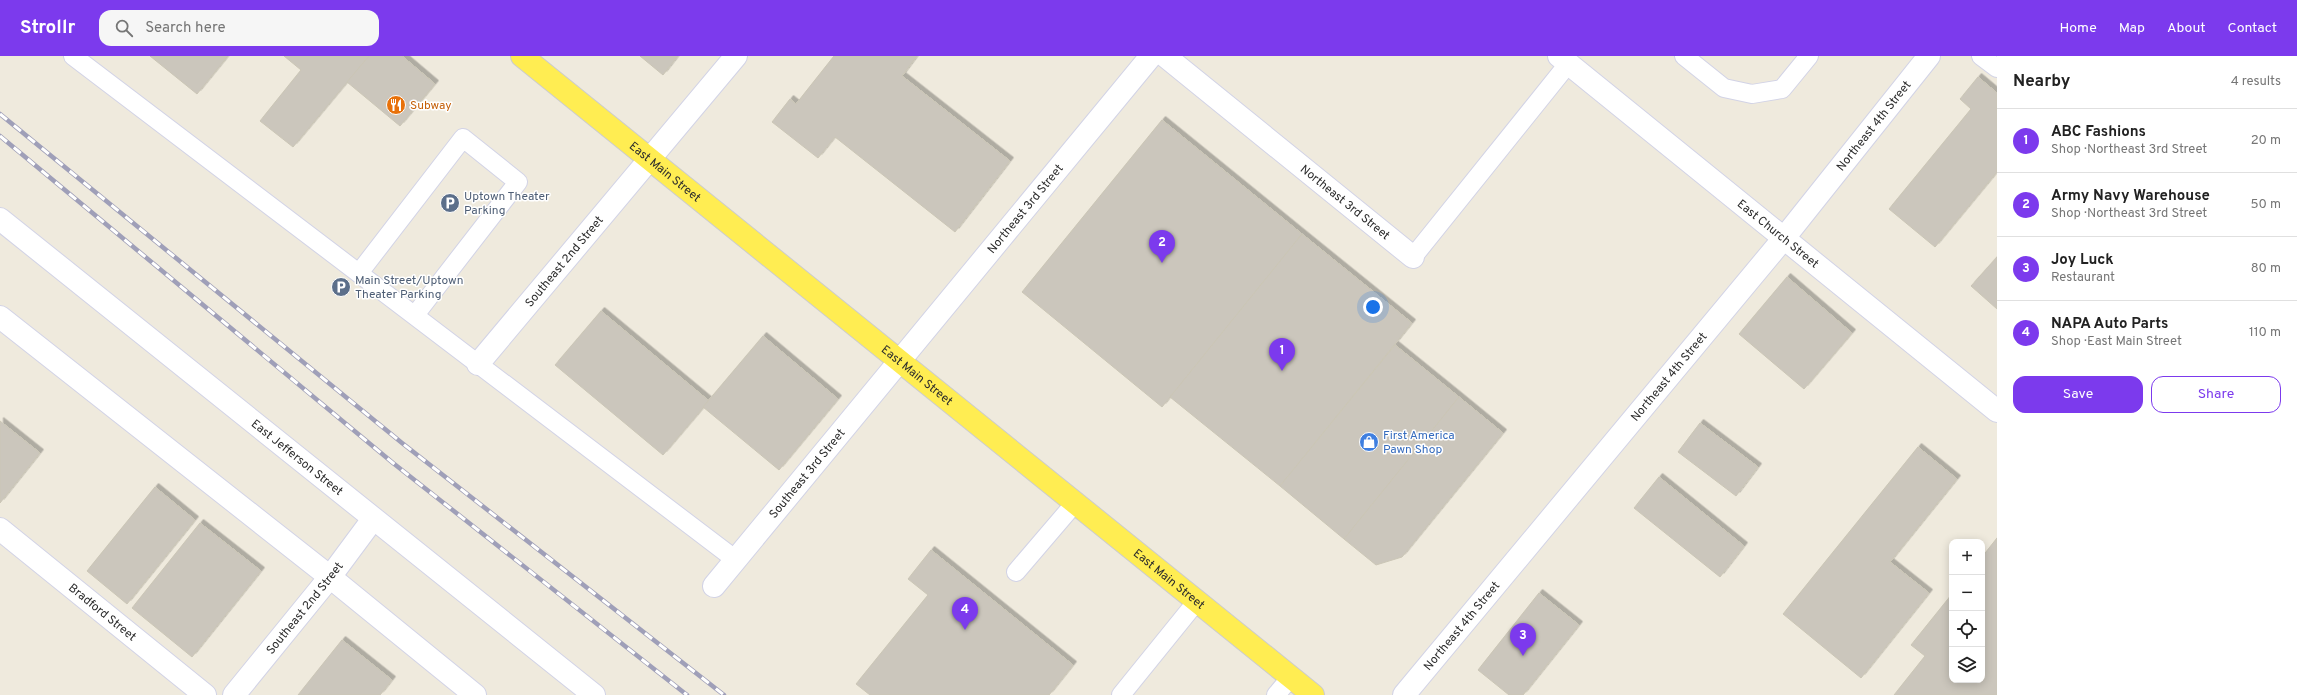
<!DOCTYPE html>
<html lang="en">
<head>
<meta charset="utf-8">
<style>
  body { margin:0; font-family:Overpass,sans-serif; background:#f6f6f6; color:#222 }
  .controls { position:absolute; right:12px; bottom:12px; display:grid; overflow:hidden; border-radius:8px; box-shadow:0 2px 10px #0003 }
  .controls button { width:36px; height:36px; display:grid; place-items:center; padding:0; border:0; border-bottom:1px solid #e0e0e0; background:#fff; color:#222; font:20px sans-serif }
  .you { position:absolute; left:1373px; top:251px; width:14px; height:14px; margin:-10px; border:3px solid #fff; border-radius:50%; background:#1a73e8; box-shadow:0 0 0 6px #1a73e833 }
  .badge { display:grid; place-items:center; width:26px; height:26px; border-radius:50%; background:#7c3aed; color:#fff; font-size:13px; font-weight:700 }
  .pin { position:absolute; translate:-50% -33px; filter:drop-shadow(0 1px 2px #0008) }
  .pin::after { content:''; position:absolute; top:21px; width:14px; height:12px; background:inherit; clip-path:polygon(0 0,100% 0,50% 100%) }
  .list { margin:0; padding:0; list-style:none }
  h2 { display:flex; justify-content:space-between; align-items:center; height:52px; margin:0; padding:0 16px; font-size:17px }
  h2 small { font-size:13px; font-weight:400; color:#767676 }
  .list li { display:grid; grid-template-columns:26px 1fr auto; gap:12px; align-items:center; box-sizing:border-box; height:64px; padding:0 16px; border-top:1px solid #e0e0e0 }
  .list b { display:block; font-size:15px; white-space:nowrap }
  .list p { margin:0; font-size:13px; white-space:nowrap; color:#767676 }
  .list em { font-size:13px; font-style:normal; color:#767676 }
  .actions { display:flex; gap:8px; padding:12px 16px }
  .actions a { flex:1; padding:9px 0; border:1px solid #7c3aed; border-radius:12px; text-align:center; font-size:14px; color:#7c3aed }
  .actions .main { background:#7c3aed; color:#fff }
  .icon { flex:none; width:22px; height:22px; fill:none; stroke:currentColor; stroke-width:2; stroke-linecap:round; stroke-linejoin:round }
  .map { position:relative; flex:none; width:1997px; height:639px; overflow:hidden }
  header { display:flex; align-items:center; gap:24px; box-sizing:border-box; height:56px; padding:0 20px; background:#7c3aed; color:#fff }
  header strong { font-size:19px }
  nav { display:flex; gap:22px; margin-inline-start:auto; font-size:14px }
  .search { width:280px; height:36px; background:#f6f6f6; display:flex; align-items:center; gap:10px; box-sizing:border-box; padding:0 14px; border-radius:12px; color:#767676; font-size:15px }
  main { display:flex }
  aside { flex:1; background:#fff }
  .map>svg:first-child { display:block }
  .building { fill:#cbc6bc; stroke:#cbc6b6; filter:url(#shadow) }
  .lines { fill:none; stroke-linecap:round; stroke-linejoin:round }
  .lane-casing { stroke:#d2d3e6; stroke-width:20 }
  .street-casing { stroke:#d2d3e6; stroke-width:24 }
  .secondary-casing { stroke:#d2d3e6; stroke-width:24 }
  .primary-casing { stroke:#ccc; stroke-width:24 }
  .lane { stroke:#fff; stroke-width:18 }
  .street { stroke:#fff; stroke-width:22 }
  .secondary { stroke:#fff; stroke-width:22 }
  .primary { stroke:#ffed52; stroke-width:22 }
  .rail-casing { stroke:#9f9fb8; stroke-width:4.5 }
  .rail { stroke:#fff; stroke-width:3; stroke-dasharray:9; stroke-linecap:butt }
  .labels { text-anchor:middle; stroke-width:3; stroke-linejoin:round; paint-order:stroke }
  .food-label { font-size:12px; fill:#c56008; stroke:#fff; text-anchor:start }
  .street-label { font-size:12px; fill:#2c2c2c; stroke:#fff }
  .service-label { font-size:12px; fill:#4e5e75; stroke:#fff; text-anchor:start }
  .shop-label { font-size:12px; fill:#366cbe; stroke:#fff; text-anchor:start }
</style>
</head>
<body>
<header>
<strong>Strollr</strong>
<div class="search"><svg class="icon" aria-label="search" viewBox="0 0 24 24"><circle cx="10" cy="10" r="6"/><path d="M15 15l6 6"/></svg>Search here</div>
<nav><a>Home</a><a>Map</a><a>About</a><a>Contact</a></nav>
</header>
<main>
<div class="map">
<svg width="1997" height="639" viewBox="0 0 1997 639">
  <defs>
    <filter id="shadow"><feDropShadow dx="3.5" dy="-3.5" stdDeviation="0" flood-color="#0004"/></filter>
  </defs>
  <rect width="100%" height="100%" fill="#efeadd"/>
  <g class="building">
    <polygon points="150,0 228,0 197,38"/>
    <polygon points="284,0 369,0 293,91 260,65 301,14"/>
    <polygon points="369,0 402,0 435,28 400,70 347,26"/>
    <polygon points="640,0 678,0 663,19"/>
    <polygon points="834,0 917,0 902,20 1010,105 955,176 835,81 818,102 772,66 790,43 796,48"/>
    <polygon points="1978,21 1997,37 1997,116 1935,191 1889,153 1971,53 1960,43"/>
    <polygon points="1162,64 1302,178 1162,351 1022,236"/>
    <polygon points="1302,178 1412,267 1280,430 1170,341"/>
    <polygon points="1997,201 1997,253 1971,230"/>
    <polygon points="1787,221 1852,277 1804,333 1739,278"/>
    <polygon points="601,255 709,345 663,399 555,309"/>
    <polygon points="763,280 838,343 779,414 703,351"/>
    <polygon points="1395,289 1459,341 1344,483 1280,430"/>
    <polygon points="1459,341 1503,377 1402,501 1376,509 1344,483"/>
    <polygon points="0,365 40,397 0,447"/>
    <polygon points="1700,367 1758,411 1736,440 1678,396"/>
    <polygon points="1918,391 1957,423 1890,506 1929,537 1861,622 1783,558"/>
    <polygon points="1659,421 1744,490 1720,521 1634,452"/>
    <polygon points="155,431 195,464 127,548 87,515"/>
    <polygon points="200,467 261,515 192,601 132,552"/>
    <polygon points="1997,482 1997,639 1894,639 1925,600 1911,589 1952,538 1952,624 1982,624 1982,501"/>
    <polygon points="931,494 1073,609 1049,639 870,639 856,628 928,539 908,523"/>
    <polygon points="1539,537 1579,569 1523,639 1509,639 1478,614"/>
    <polygon points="342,584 392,624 380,639 298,639"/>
  </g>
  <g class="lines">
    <defs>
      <g id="lane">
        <polyline points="73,0 736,504"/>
        <polyline points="1684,0 1724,32 1752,38 1782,33 1809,0"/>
        <polyline points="1981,0 1997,12"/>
        <polyline points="1413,201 1568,8"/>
        <polyline points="359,217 463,82 518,126 415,259"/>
        <polyline points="1016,516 1075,447"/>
        <polyline points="1121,639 1197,545"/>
        <polyline points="1276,639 1291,621"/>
      </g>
      <g id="street">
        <path id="s1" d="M 1165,0 L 1413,201"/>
        <path id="s2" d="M 1559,0 L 1997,355"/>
        <path id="s3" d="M 478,308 L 736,0"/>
        <path id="s4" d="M 0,473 L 205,639"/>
        <path id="s5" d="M 714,530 L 1151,0"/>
        <path id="s6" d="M 234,639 L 330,521 L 373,463"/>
        <path id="s7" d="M 1404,639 L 1784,182 L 1929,0"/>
      </g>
      <g id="secondary">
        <path id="s8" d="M 0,163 L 594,639"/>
        <polyline points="0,261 330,521 475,639"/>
      </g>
      <g id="primary">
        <path id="s9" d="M 522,0 L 1313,639"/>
      </g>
    </defs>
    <use href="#lane" class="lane-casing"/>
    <use href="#street" class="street-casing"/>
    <use href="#secondary" class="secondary-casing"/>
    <use href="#primary" class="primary-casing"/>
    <use href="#lane" class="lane"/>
    <use href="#street" class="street"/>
    <use href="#secondary" class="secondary"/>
    <use href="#primary" class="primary"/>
    <defs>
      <g id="rail">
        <polyline points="0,58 402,387 724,639"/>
        <polyline points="0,80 393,407 687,639"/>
      </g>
    </defs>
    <use href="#rail" class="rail-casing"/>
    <use href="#rail" class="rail"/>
  </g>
  <defs>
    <symbol id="restaurant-disc" viewBox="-11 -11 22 22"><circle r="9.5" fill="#e8710a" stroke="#fff"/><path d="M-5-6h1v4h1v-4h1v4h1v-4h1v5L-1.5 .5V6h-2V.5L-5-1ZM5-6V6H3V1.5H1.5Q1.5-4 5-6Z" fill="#fff"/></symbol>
    <symbol id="parking-disc" viewBox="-11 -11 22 22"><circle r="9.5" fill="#5c6f8a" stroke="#fff"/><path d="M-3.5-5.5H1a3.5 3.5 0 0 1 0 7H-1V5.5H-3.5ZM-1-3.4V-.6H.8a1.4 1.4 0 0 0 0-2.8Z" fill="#fff"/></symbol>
    <symbol id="shop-disc" viewBox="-11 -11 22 22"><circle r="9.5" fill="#3f7fe0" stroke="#fff"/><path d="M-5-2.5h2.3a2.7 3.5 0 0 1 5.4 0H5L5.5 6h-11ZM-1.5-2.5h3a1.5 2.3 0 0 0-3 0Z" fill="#fff"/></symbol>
  </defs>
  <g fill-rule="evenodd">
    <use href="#restaurant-disc" x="385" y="38" width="22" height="22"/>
    <use href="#parking-disc" x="439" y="136" width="22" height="22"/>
    <use href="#parking-disc" x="330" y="220" width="22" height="22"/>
    <use href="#shop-disc" x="1358" y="375" width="22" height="22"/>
  </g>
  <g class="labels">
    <g class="food-label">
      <text x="410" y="53">Subway</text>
    </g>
    <g class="street-label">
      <text dy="4" stroke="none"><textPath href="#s7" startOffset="738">Northeast 4th Street</textPath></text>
      <text dy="4" stroke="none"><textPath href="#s9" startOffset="184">East Main Street</textPath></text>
      <text dy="4" stroke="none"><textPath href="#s1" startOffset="232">Northeast 3rd Street</textPath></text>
      <text dy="4" stroke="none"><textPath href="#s5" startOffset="489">Northeast 3rd Street</textPath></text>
      <text dy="4" stroke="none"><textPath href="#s2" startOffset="282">East Church Street</textPath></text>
      <text dy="4" stroke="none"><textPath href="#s3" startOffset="134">Southeast 2nd Street</textPath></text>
      <text dy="4" stroke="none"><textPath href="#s9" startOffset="508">East Main Street</textPath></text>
      <text dy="4" stroke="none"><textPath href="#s7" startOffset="414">Northeast 4th Street</textPath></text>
      <text dy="4" stroke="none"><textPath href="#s8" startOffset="381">East Jefferson Street</textPath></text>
      <text dy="4" stroke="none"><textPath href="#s5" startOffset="146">Southeast 3rd Street</textPath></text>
      <text dy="4" stroke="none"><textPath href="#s9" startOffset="832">East Main Street</textPath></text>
      <text dy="4" stroke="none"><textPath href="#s6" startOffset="112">Southeast 2nd Street</textPath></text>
      <text dy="4" stroke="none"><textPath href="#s4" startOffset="132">Bradford Street</textPath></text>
      <text dy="4" stroke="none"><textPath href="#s7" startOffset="90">Northeast 4th Street</textPath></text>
    </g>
    <g class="service-label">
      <text x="464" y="144">Uptown Theater<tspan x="464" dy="14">Parking</tspan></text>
      <text x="355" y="228">Main Street/Uptown<tspan x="355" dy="14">Theater Parking</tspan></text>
    </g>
    <g class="shop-label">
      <text x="1383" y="383">First America<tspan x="1383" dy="14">Pawn Shop</tspan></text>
    </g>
  </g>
</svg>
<div class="controls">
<button>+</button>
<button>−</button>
<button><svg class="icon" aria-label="locate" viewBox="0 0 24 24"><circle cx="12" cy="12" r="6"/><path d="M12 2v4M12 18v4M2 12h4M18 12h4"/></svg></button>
<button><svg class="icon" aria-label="layers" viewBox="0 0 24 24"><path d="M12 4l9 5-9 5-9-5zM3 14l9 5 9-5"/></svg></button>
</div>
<div class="you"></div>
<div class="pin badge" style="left:1282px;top:315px">1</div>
<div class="pin badge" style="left:1162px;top:207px">2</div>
<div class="pin badge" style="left:1523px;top:600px">3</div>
<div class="pin badge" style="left:965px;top:574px">4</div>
</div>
<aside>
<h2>Nearby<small>4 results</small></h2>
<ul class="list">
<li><span class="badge">1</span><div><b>ABC Fashions</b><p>Shop · Northeast 3rd Street</p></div><em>20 m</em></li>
<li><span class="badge">2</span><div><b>Army Navy Warehouse</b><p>Shop · Northeast 3rd Street</p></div><em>50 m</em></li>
<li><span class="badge">3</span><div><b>Joy Luck</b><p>Restaurant</p></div><em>80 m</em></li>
<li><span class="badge">4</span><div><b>NAPA Auto Parts</b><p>Shop · East Main Street</p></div><em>110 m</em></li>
</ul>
<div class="actions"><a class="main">Save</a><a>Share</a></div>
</aside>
</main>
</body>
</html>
